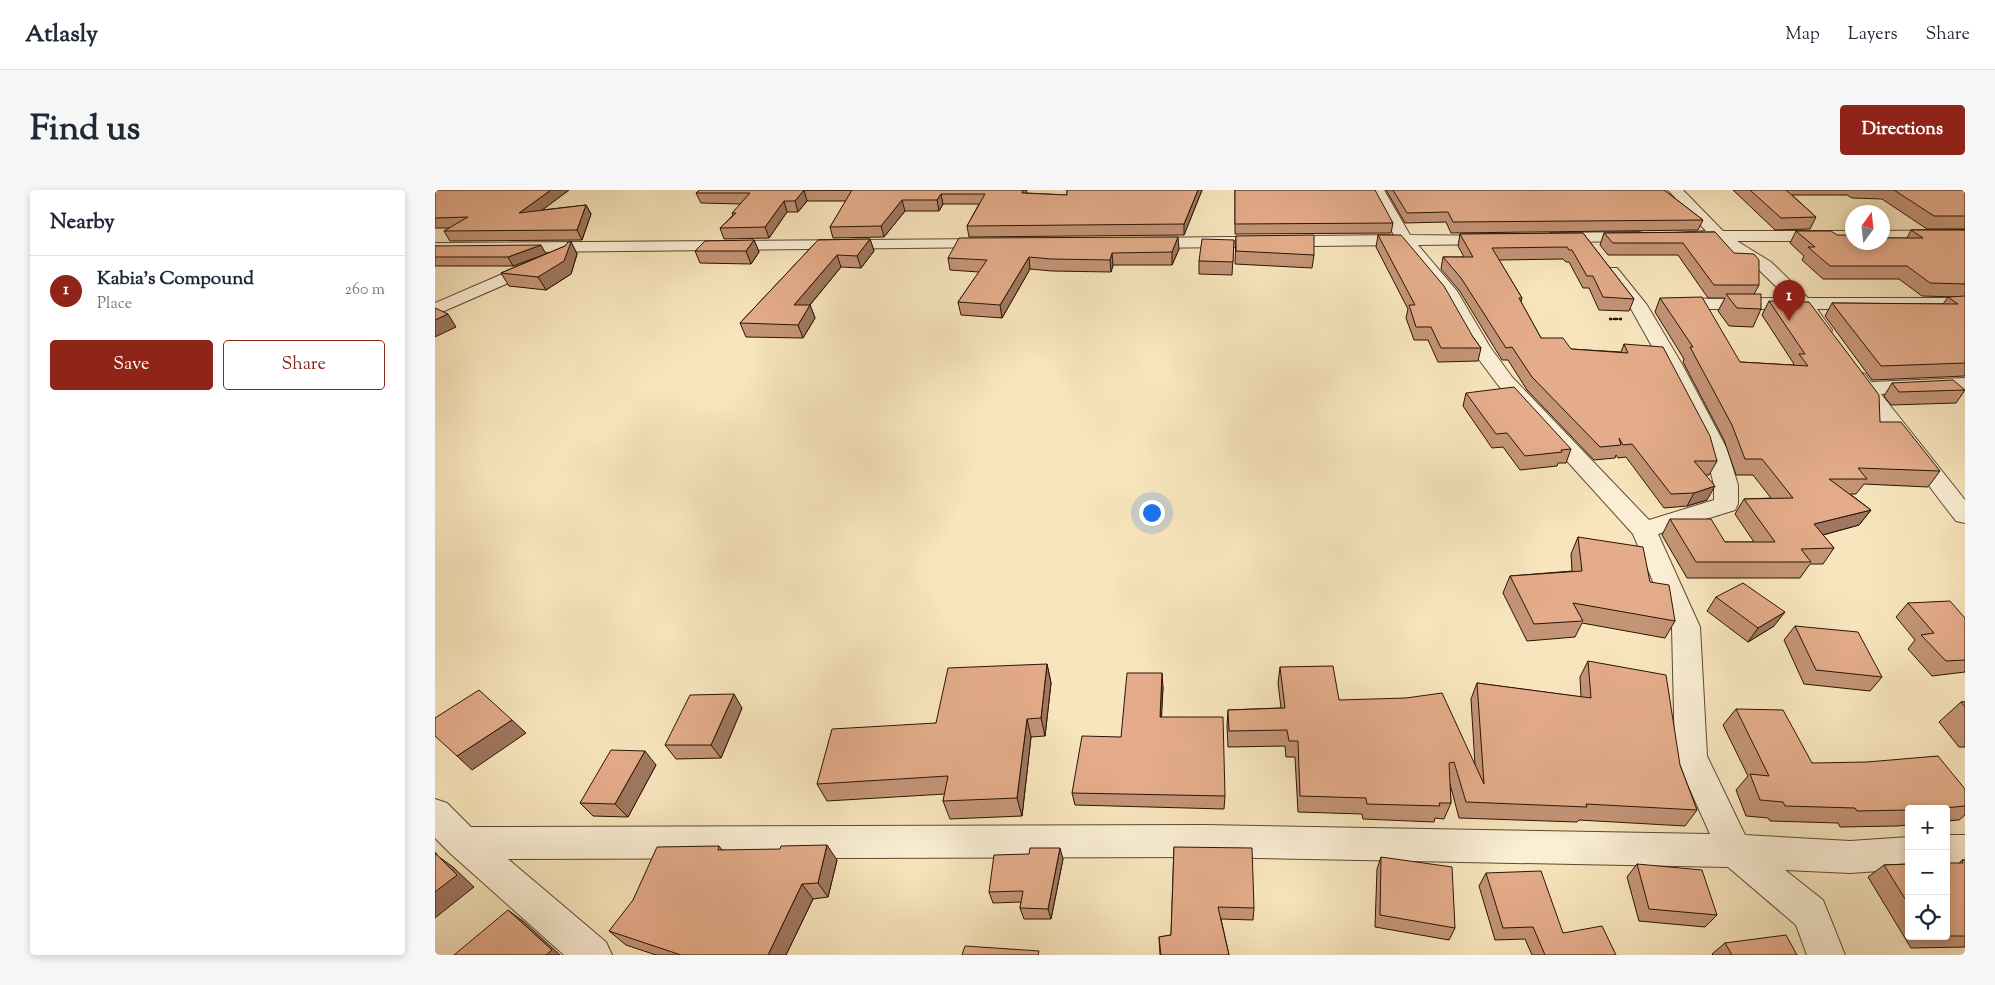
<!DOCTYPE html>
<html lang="en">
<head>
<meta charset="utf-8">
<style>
  body { margin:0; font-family:"Sorts Mill Goudy",serif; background:#f6f6f7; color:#1f2937 }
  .controls { position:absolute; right:15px; bottom:15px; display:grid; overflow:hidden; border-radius:5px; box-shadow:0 2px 8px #0003 }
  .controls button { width:45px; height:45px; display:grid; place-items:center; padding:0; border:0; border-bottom:1px solid #e0e1e3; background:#fff; color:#1f2937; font:25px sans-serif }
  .compass { position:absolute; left:1410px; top:15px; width:45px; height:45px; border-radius:50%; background:#fff; box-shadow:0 2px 8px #0003; rotate:15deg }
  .you { position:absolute; left:716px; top:322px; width:18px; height:18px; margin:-12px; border:4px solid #fff; border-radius:50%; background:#1a73e8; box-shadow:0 0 0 8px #1a73e833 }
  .badge { display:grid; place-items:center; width:32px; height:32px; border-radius:50%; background:#8f2418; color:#fff; font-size:16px; font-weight:700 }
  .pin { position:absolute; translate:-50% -41px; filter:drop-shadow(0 1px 2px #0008) }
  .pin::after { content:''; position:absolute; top:26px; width:18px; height:15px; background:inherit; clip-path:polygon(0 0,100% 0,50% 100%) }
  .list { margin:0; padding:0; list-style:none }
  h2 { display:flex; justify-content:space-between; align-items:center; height:65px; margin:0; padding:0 20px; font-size:21px }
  h2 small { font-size:16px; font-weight:400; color:#747a83 }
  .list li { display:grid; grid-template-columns:32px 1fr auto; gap:15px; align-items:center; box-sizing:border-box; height:70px; padding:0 20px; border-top:1px solid #e0e1e3 }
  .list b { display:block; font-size:19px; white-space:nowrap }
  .list p { margin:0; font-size:16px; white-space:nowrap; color:#747a83 }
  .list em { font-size:16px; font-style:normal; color:#747a83 }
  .actions { display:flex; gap:10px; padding:15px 20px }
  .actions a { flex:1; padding:11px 0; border:1px solid #8f2418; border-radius:5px; text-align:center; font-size:18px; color:#8f2418 }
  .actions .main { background:#8f2418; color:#fff }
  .icon { flex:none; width:28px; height:28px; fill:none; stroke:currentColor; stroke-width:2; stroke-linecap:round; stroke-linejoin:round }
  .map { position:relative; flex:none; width:1530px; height:765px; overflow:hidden; border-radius:5px }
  header { display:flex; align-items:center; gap:30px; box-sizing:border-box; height:70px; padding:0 25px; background:#fff; border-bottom:1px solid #e0e1e3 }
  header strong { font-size:24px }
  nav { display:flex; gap:28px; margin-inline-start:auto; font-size:18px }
  .intro { display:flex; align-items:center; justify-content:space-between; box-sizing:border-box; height:120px; padding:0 30px }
  h1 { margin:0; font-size:35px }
  .button { padding:12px 22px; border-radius:5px; background:#8f2418; color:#fff; font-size:18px; font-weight:700 }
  main { display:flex; gap:30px; padding:0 30px }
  aside { flex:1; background:#fff; border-radius:5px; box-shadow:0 2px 8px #0003 }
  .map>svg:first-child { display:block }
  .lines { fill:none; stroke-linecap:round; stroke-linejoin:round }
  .minor-casing { stroke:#5e4832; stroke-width:2 }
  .path-far1 { stroke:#2a1404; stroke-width:2; stroke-dasharray:2.5 1; stroke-linecap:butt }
  .path { stroke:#2a1404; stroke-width:2.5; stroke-dasharray:3 2; stroke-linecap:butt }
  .minor { fill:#faeed4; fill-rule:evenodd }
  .wall { fill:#c49477; stroke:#2a1404 }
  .shaded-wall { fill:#a07861; stroke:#2a1404 }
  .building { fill:#e4ac8a; stroke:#2a1404 }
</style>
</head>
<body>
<header>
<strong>Atlasly</strong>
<nav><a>Map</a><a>Layers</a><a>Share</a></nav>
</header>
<div class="intro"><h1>Find us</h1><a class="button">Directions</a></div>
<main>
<aside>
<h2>Nearby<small></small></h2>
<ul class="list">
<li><span class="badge">1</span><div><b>Kabia's Compound</b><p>Place</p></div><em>260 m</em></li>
</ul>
<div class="actions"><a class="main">Save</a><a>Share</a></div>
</aside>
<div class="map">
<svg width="1530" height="765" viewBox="0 0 1530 765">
  <rect width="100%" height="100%" fill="#f8e5bd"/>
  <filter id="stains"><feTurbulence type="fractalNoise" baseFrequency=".004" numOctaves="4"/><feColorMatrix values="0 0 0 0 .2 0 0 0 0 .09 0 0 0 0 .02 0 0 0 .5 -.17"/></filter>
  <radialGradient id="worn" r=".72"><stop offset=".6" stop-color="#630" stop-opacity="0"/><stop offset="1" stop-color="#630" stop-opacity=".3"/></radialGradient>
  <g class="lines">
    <defs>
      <g id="minor">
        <polygon points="935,0 949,0 975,45 1065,46 1067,49 1065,52 1059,54 983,55 1022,101 1055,157 1077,187 1214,330 1279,310 1279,295 1270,259 1228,176 1195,117 1167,82 1170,78 1182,78 1212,115 1248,176 1292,259 1303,295 1303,314 1300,320 1223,344 1265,437 1272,566 1310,645 1415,651 1474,647 1474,679 1415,683 1350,680 1388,710 1410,765 1372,765 1361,735 1293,677 770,667 73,669 171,752 177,765 129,765 16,664 0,648 0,609 12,613 36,637 770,635 1275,644 1240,566 1237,437 1198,344 1063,195 1036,159 1008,107 966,55 708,58 702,56 700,53 702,50 708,48 959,45"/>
        <polygon points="1233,0 1248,0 1288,41 1418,41 1418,51 1302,51 1336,72 1373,108 1530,108 1530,118 1382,119 1397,140 1395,144 1388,146 1381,144 1363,119 1236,119 1230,118 1227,114 1230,110 1236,109 1353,108 1324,80 1280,51 1242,49 1240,46 1242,43 1271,41"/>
        <polygon points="1530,40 1530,50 1448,51 1448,41"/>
        <polygon points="1204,42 1210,44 1212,47 1210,50 1116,53 1110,51 1108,48 1110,45 1116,43"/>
        <polygon points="557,49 563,51 565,54 563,57 0,63 0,53"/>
        <polygon points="102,69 108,70 110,74 108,78 0,125 0,113"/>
        <polygon points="1423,182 1430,184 1436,192 1530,188 1530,200 1446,204 1530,310 1530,333 1521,331 1507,313 1423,202 1413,188 1416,184"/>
        <rect x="1511" y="645" width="19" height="32"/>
      </g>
    </defs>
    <use href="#minor" class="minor-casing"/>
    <polyline class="path-far1" points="1174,129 1188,129"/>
    <polyline class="path" points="1174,129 1188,129"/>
    <use href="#minor" class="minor"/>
  </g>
  <g class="wall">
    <polygon points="0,0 134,0 107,20 151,15 156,24 147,50 15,51 9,41 15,38 0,38"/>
    <polygon points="265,0 592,0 591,3 632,5 632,0 767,0 749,45 534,47 532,36 544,14 508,14 504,21 470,21 449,47 398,48 395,37 411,11 372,11 363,22 352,22 334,48 289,49 285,38 298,25 297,23 306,14 266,13 261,3"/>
    <polygon points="800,0 958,33 956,43 800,44"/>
    <polygon points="951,0 1229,0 1268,30 1263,40 1016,43 1011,32 970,33"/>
    <polygon points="1298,0 1530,0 1530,39 1492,39 1447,9 1417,8 1412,5 1357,5 1381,27 1375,39 1340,40"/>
    <polygon points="1476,40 1530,40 1530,186 1437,190 1390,126 1397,113 1508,114 1513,107 1522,107 1487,106 1464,89 1388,89 1367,70 1369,66 1355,53 1361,41 1418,48 1472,48"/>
    <polygon points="1280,42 1324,95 1319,104 1326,119 1318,137 1294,136 1283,121 1290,108 1273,108 1243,65 1173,65 1165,55 1169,43"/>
    <polygon points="1148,43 1199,109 1194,121 1164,120 1154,98 1148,98 1134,72 1131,72 1128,69 1064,70 1087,108 1086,112 1106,148 1136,159 1186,162 1189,154 1282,271 1274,285 1270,285 1272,310 1252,316 1229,318 1191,267 1183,268 1181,265 1180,268 1159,270 1092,200 1073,170 1067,170 1024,100 1006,79 1008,67 1029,67 1023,56 1025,44"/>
    <polygon points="943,45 1038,147 1046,158 1043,171 1003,172 993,150 979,150 971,128 973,119 941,57"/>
    <polygon points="801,46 879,65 877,78 800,74"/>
    <polygon points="435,49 439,61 426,78 406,77 375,115 380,128 368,148 311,147 305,133 383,50"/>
    <polygon points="319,50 324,62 316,74 265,73 260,61"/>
    <polygon points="799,50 797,85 764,84 764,71"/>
    <polygon points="136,52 142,64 136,84 111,100 74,96 66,83 130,56"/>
    <polygon points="0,56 111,64 78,76 0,76"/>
    <polygon points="744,59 737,75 678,75 676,82 617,81 595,79 567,128 526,125 523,112 544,82 515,80 513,68"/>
    <polygon points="1225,108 1305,172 1358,175 1359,174 1327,125 1334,111 1445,232 1505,281 1493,297 1429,294 1421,304 1415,304 1436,320 1424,335 1388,345 1399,358 1388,374 1375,374 1365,388 1252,388 1227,345 1235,329 1290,352 1319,352 1300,324 1309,309 1336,308 1318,285 1301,285 1289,250 1248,172 1249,169 1220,122"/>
    <polygon points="1457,193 1530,200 1521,213 1456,215 1449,206"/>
    <polygon points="1031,203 1136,259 1131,273 1123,273 1122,276 1085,280 1068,257 1057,258 1028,216"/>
    <polygon points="1143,347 1215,392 1240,431 1230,448 1147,433 1140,447 1092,451 1068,403 1075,386 1137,381 1136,364"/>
    <polygon points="1281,407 1339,436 1313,452 1272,421"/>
    <polygon points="1473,413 1530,428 1530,482 1497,486 1473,459 1480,450 1461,427"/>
    <polygon points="1360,436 1447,487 1435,501 1369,494 1349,450"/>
    <polygon points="1153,471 1245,575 1262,620 1250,636 1144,630 1142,632 1024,628 1015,594 1016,613 1009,629 1000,628 999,632 928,629 927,624 863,622 860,567 851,567 850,556 793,557 792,536 793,520 846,518 843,493 845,477 904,510 1040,575 1036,509 1042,493 1146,507 1145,487"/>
    <polygon points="612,474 616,493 610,546 596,547 587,626 515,629 508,611 510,604 392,611 382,594 501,533"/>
    <polygon points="728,497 726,527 790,606 789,619 640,615 637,603 686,547"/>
    <polygon points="1526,512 1530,512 1530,557 1524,557 1504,532"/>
    <polygon points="307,518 286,568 241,569 230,555"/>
    <polygon points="1301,519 1377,573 1530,599 1530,625 1524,630 1511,631 1511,619 1474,619 1474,635 1462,636 1405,637 1403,633 1335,631 1333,628 1311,626 1301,600 1313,586 1288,535"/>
    <polygon points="221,575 193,627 158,626 145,613"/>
    <polygon points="284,656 287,660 402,670 393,707 378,709 351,765 221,765 191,755 174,741"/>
    <polygon points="739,657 819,718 818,730 786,729 794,765 725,765 724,747 736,745"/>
    <polygon points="594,664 628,669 616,729 589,729 585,718 586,712 558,713 554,702"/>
    <polygon points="946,667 1020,738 1014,750 940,737 942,679"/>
    <polygon points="1527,670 1530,670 1530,757 1476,758 1433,687 1449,675 1474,674 1474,746 1511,746 1524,673"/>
    <polygon points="1202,674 1282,725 1270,737 1204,731 1192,687"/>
    <polygon points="1051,683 1128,743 1181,765 1097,765 1090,749 1060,750 1044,696"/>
    <polygon points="1290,753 1362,765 1278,765 1277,764"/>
  </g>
  <g class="shaded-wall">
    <polygon points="116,0 134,0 90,33 84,23"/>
    <polygon points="369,0 372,11 363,22 360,11"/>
    <polygon points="588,0 592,0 588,13 587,3"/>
    <polygon points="763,0 767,0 749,45 749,34"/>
    <polygon points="506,4 508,14 504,21 502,10"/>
    <polygon points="467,10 470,21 449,47 446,36"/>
    <polygon points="349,11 352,22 334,48 330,37"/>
    <polygon points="151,15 156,24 147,50 142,40"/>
    <polygon points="743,47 744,59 737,75 737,62"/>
    <polygon points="435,49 439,61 426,78 422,66"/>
    <polygon points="319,50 324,62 316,74 311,61"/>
    <polygon points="136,52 142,64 136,84 111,100 103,87"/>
    <polygon points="106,55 111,64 78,76 73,67"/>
    <polygon points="677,63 678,75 676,82 675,70"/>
    <polygon points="402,65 406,77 364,128 359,115"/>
    <polygon points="594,67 595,79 567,128 565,115"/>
    <polygon points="375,115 380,128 368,148 363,135"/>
    <polygon points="13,124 21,137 0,147 0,130"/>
    <polygon points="1280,296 1272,310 1252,316 1259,303"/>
    <polygon points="1436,320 1424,335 1369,350 1379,334"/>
    <polygon points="1350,422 1339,436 1313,452 1323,438"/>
    <polygon points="612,474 616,493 610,546 606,528"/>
    <polygon points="727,483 728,497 726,540 725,527"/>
    <polygon points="299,504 307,518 286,568 276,555"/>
    <polygon points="592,529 596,547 587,626 582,608"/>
    <polygon points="77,530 91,543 37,580 22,566"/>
    <polygon points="210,561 221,575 193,627 180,614"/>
    <polygon points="392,655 402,670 393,707 383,693"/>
    <polygon points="625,658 628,669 616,729 613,719"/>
    <polygon points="0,662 4,667 18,677 39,697 0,728"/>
    <polygon points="367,694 378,709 351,765 333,765"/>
    <polygon points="73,720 89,732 125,765 111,765"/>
  </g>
  <g class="building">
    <polygon points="0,0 116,0 84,23 151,15 142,40 9,41 33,27 0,28"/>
    <polygon points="265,0 588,0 587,3 632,5 632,0 763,0 749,34 532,36 550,4 506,4 502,10 467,10 446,36 395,37 417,0 369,0 360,11 349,11 330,37 285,38 301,23 297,23 315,3 261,3"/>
    <polygon points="800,0 940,0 958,33 800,34"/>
    <polygon points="958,0 1229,0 1268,30 1018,32 1013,22 972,23"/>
    <polygon points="1315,0 1351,0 1381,27 1346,28"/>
    <polygon points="1459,0 1530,0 1530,26 1499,26"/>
    <polygon points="1476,40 1530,40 1530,94 1495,93 1472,76 1395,76 1373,57 1380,57 1361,41 1396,41 1402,45 1414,45 1418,48 1418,52 1448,52 1448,48 1488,48"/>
    <polygon points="1280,42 1299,63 1319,64 1324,70 1324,95 1279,95 1248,53 1178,53 1169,43"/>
    <polygon points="1148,43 1199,109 1168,107 1158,86 1152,86 1137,60 1134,60 1132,57 1057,58 1087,108 1084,108 1106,148 1128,148 1136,159 1193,163 1189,154 1228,157 1275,246 1282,271 1259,271 1280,296 1259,303 1236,304 1197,254 1188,255 1184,248 1186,255 1165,257 1097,187 1077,157 1071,158 1026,88 1008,67 1038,67 1025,44"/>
    <polygon points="879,45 879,65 801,61 801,46"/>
    <polygon points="943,45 966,45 1009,96 1038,147 1046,158 1006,158 996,137 981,137 974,115 980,115"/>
    <polygon points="743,47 737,62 677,63 675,70 616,69 594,67 565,115 523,112 552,70 513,68 524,48"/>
    <polygon points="435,49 422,66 402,65 359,115 375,115 363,135 305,133 383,50"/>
    <polygon points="767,49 799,50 798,72 764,71"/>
    <polygon points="319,50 311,61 260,61 270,51"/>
    <polygon points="133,52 136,52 129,71 103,87 66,83 130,56"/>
    <polygon points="106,55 73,67 0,67 0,56"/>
    <polygon points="1291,104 1326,104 1326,119 1302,118"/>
    <polygon points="1530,106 1530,173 1446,176 1397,113 1523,114 1513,107"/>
    <polygon points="1267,107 1305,172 1373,176 1364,164 1370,164 1334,111 1374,112 1444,205 1445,232 1466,232 1505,281 1423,278 1432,289 1394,289 1436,320 1379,334 1399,358 1366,359 1376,372 1261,372 1235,329 1276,329 1290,352 1340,352 1309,309 1358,308 1327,269 1310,269 1297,235 1255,157 1258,157 1225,108"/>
    <polygon points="0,118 13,124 0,130"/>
    <polygon points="1518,190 1530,200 1464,202 1457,193"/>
    <polygon points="1079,197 1136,259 1126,260 1127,262 1090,266 1072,243 1061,244 1031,203"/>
    <polygon points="1143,347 1208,357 1215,392 1234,395 1240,431 1138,413 1148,431 1099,434 1075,386 1147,381"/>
    <polygon points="1308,393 1350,422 1323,438 1281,407"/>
    <polygon points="1515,411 1530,428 1530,470 1511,471 1486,445 1499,443 1473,413"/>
    <polygon points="1360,436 1423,442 1447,487 1381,480"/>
    <polygon points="1153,471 1231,485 1245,575 1262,620 1151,614 1152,617 1031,612 1019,572 1014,573 1016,613 1004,613 1005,616 932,614 931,608 865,606 863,551 854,551 852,540 794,541 793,520 850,518 845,477 898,476 904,510 971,508 1007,503 1049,594 1042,493 1156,508"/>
    <polygon points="612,474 606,528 592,529 582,608 508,611 513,586 382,594 397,539 501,533 513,478"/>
    <polygon points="692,483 727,483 725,527 788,527 790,606 637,603 647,546 686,547"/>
    <polygon points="44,500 77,530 22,566 0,546 0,528"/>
    <polygon points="299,504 276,555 230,555 255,505"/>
    <polygon points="1526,512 1530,512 1530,517"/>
    <polygon points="1301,519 1348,520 1377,573 1432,572 1503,566 1530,599 1530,616 1498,619 1474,619 1474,620 1422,621 1420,618 1350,616 1348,612 1325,610 1315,584 1334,586"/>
    <polygon points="176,560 210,561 180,614 145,613"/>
    <polygon points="392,655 383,693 367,694 333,765 246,765 174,741 198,710 222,657 284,656 283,660 345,659 346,656"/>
    <polygon points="739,657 817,658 819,718 783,717 794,765 726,765 724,747 736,745"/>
    <polygon points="595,658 625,658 613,719 585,718 588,701 554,702 559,665 594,664"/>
    <polygon points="1,664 22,685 0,702 0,665"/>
    <polygon points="946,667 1017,677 1020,738 945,725"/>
    <polygon points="1527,670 1530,670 1530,746 1511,746 1511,673 1528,673"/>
    <polygon points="1202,674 1267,680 1282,725 1214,719"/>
    <polygon points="1474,674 1474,715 1449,675"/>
    <polygon points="1106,681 1128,743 1167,736 1181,765 1110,765 1098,737 1068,738 1051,683"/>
    <polygon points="73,720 117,760 111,765 19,765"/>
    <polygon points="1351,745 1362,765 1297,765 1290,753"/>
    <polygon points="530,756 604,761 603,765 527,765"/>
  </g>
  <rect width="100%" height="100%" filter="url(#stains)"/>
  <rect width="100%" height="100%" fill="url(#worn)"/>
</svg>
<div class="controls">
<button>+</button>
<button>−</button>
<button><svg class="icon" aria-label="locate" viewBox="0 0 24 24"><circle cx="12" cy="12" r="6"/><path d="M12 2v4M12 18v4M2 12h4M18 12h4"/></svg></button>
</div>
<svg class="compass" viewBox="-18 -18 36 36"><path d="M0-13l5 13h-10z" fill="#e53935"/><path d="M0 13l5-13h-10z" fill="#747a83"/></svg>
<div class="you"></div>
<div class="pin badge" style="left:1354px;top:131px">1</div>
</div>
</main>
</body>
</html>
